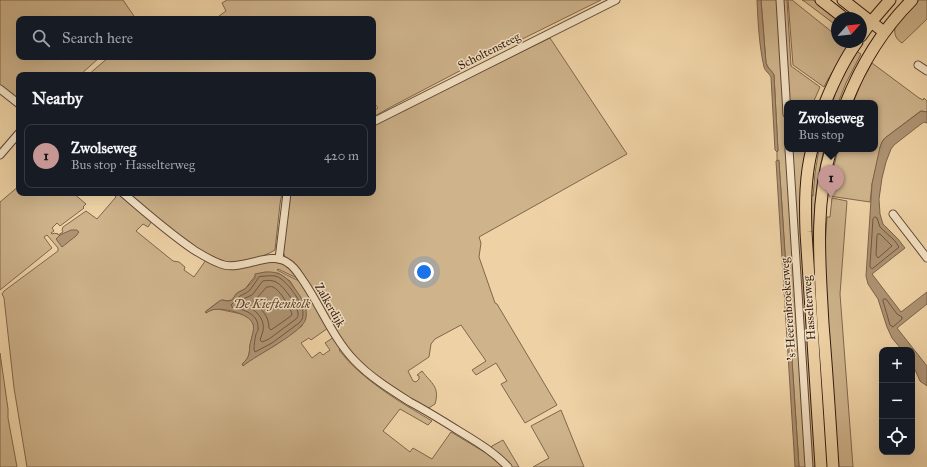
<!DOCTYPE html>
<html lang="en">
<head>
<meta charset="utf-8">
<style>
  body { margin:0; font-family:"IM FELL Great Primer",serif; background:#242831; color:#f1f3f6 }
  .controls { position:absolute; right:12px; bottom:12px; display:grid; overflow:hidden; border-radius:8px; box-shadow:0 4px 16px #0002 }
  .controls button { width:36px; height:36px; display:grid; place-items:center; padding:0; border:0; border-bottom:1px solid #363941; background:#171b24; color:#f1f3f6; font:20px sans-serif }
  .compass { position:absolute; left:831px; top:12px; width:36px; height:36px; border-radius:50%; background:#171b24; box-shadow:0 4px 16px #0002; rotate:63deg }
  .you { position:absolute; left:424px; top:272px; width:14px; height:14px; margin:-10px; border:3px solid #fff; border-radius:50%; background:#1a73e8; box-shadow:0 0 0 6px #1a73e833 }
  .badge { display:grid; place-items:center; width:26px; height:26px; border-radius:50%; background:#c59692; color:#111; font-size:13px; font-weight:700 }
  .pin { position:absolute; translate:-50% -33px; filter:drop-shadow(0 1px 2px #0008) }
  .pin::after { content:''; position:absolute; top:21px; width:14px; height:12px; background:inherit; clip-path:polygon(0 0,100% 0,50% 100%) }
  .popup { position:absolute; left:784px; top:100px; width:94px; height:52px; box-sizing:border-box; display:grid; place-content:center; border-radius:8px; background:#171b24; filter:drop-shadow(0 1px 3px #0005); font-size:13px; white-space:nowrap; color:#9ea1a6 }
  .popup b { font-size:15px; color:#f1f3f6 }
  .popup::after { content:''; position:absolute; left:50%; top:100%; margin-left:-8px; border:8px solid transparent; border-top-color:#171b24 }
  .list { margin:0; padding:0; list-style:none }
  h2 { display:flex; justify-content:space-between; align-items:center; height:52px; margin:0; padding:0 16px; font-size:17px }
  h2 small { font-size:13px; font-weight:400; color:#9ea1a6 }
  .list li { display:grid; grid-template-columns:26px 1fr auto; gap:12px; align-items:center; box-sizing:border-box; height:64px; margin:0 8px 8px; padding:0 8px; border:1px solid #363941; border-radius:8px }
  .list b { display:block; font-size:15px; white-space:nowrap }
  .list p { margin:0; font-size:13px; white-space:nowrap; color:#9ea1a6 }
  .list em { font-size:13px; font-style:normal; color:#9ea1a6 }
  .icon { flex:none; width:22px; height:22px; fill:none; stroke:currentColor; stroke-width:2; stroke-linecap:round; stroke-linejoin:round }
  .map { position:relative; flex:none; width:927px; height:467px; overflow:hidden }
  .search { position:absolute; background:#171b24; box-shadow:0 4px 16px #0002; left:16px; top:16px; width:360px; height:44px; display:flex; align-items:center; gap:10px; box-sizing:border-box; padding:0 14px; border-radius:8px; color:#9ea1a6; font-size:15px }
  .panel { position:absolute; background:#171b24; box-shadow:0 4px 16px #0002; left:16px; top:72px; width:360px; height:124px; border-radius:8px }
  .map>svg:first-child { display:block }
  .green { fill:#ceb38b; stroke:#80664c; fill-rule:evenodd }
  .water { fill:#ae9372; stroke:#7c624a }
  .lines { fill:none; stroke-linecap:round; stroke-linejoin:round }
  .shore { stroke:#705640; stroke-width:1 }
  .street-casing { stroke:#604734; stroke-width:9 }
  .primary-casing { stroke:#31190e; stroke-width:13 }
  .street { stroke:#f4e2c4; stroke-width:7 }
  .primary { stroke:#eed2a5; stroke-width:11 }
  .labels { text-anchor:middle; stroke-width:3; stroke-linejoin:round; paint-order:stroke }
  .street-label { font-size:12px; fill:#31190e; stroke:#f4e2c4 }
  .water-label { font-size:13px; font-style:italic; fill:#5d4431; stroke:#f4e2c4 }
</style>
</head>
<body>
<div class="map">
<svg width="927" height="467" viewBox="0 0 927 467">
  <rect width="100%" height="100%" fill="#eed2a5"/>
  <filter id="stains"><feTurbulence type="fractalNoise" baseFrequency=".005" numOctaves="4"/><feColorMatrix values="0 0 0 0 .2 0 0 0 0 .09 0 0 0 0 .02 0 0 0 .5 -.17"/></filter>
  <radialGradient id="worn" r=".72"><stop offset=".6" stop-color="#630" stop-opacity="0"/><stop offset="1" stop-color="#630" stop-opacity=".3"/></radialGradient>
  <g class="green">
    <polygon points="0,0 123,0 136,19 19,19 19,57 100,57 80,75 19,75 19,101 0,87"/>
    <polygon points="227,0 601,0 490,55 389,108 373,117 373,111 378,108 373,101 373,75 88,75 109,57 373,57 373,19 215,19 226,11 222,3"/>
    <path d="M 761,0 L 777,0 L 807,467 L 799,467 L 779,162 L 777,161 L 777,152 L 778,151 L 774,75 C 772,71 768,68 766,63 Z"/>
    <polygon points="782,0 787,0 791,66 820,87 813,103 789,103"/>
    <path d="M 788,0 L 792,0 L 837,36 L 837,42 L 845,42 L 848,44 C 844,58 830,73 824,87 L 793,65 Z"/>
    <polygon points="802,0 813,0 837,18 837,26 804,1"/>
    <path d="M 917,0 L 927,0 L 927,19 L 902,43 C 896,39 894,35 895,27 Z"/>
    <path d="M 550,38 L 627,154 L 479,237 L 481,243 L 479,257 L 495,303 L 497,304 L 557,405 L 525,423 L 501,384 L 507,381 L 496,363 L 476,375 L 472,370 L 486,361 L 461,325 L 435,339 L 431,344 L 429,357 L 408,371 L 413,381 L 416,382 L 419,379 L 419,376 L 417,375 L 422,371 C 432,384 440,387 435,404 L 427,409 L 374,374 L 345,347 L 289,260 L 285,257 L 283,251 L 289,193 L 373,193 L 373,124 L 402,109 L 404,111 L 427,98 Z"/>
    <polygon points="855,50 861,54 846,83 838,103 832,103 835,95 834,94"/>
    <polygon points="872,63 919,98 923,100 924,98 927,101 927,112 921,111 918,113 885,138 882,142 872,184 870,202 829,196 831,179 838,149 875,149 875,103 853,103 862,81"/>
    <polygon points="792,149 808,149 818,467 812,467"/>
    <path d="M 819,149 L 824,149 C 818,175 814,201 814,228 L 829,467 L 825,467 L 809,226 L 810,186 L 815,159 L 811,195 L 813,196 L 815,173 Z"/>
    <path d="M 19,186 L 19,193 L 73,193 L 86,204 L 83,207 L 84,208 L 60,226 L 57,223 L 52,228 L 54,231 L 51,233 L 52,234 L 55,233 L 56,234 L 57,233 L 58,235 L 63,232 L 62,230 L 63,227 L 86,211 L 97,219 L 116,197 L 112,193 L 119,193 L 152,221 L 148,227 L 143,224 L 136,231 L 173,261 L 179,262 L 185,267 L 184,270 L 194,277 L 206,260 L 222,267 L 274,261 L 287,265 L 298,278 L 297,278 L 278,269 L 277,270 L 297,280 L 300,280 L 328,328 L 311,340 L 309,338 L 301,343 L 312,358 L 320,352 L 323,355 L 330,350 L 325,343 L 334,337 L 342,348 L 339,350 C 362,380 400,402 432,421 L 428,425 L 400,409 L 383,431 L 410,452 L 413,448 L 432,459 L 451,432 L 486,453 L 504,467 L 27,467 L 14,388 L 4,298 L 2,294 L 4,291 L 58,251 L 58,248 L 47,235 L 44,237 L 52,248 L 0,290 L 0,202 ZM 278,273 L 290,281 L 305,305 L 306,308 L 302,326 L 274,346 L 251,359 L 244,365 L 242,364 C 250,357 249,354 250,345 C 251,340 254,330 254,327 C 253,314 236,313 227,311 C 222,310 216,308 212,310 C 210,310 208,312 206,313 L 205,312 L 218,302 L 223,300 L 228,301 L 232,300 L 237,293 L 245,289 L 255,276 Z"/>
    <path d="M 126,193 L 282,193 L 280,204 L 275,250 C 261,258 241,265 225,264 C 214,262 202,252 193,246 C 170,229 148,211 126,193 Z"/>
    <polygon points="832,198 847,201 840,294 853,467 836,467 824,263 827,217 830,217"/>
    <polygon points="0,353 8,409 8,418 17,467 0,467"/>
    <polygon points="561,410 584,467 533,467 549,458 531,426"/>
    <polygon points="503,440 519,467 511,467 491,448 492,446"/>
  </g>
  <g class="water">
    <path d="M 757,0 L 761,0 L 766,63 C 767,69 772,70 774,75 L 778,151 L 777,152 L 775,150 L 771,77 C 769,73 765,71 764,67 C 759,45 758,22 757,0 Z"/>
    <polygon points="921,111 927,112 927,123 924,122 921,124 894,145 891,149 886,162 882,178 879,199 880,214 883,224 898,239 905,248 872,274 901,312 927,292 927,304 897,328 927,366 927,386 920,381 912,363 912,350 902,350 892,338 887,327 878,299 868,284 866,276 872,184 880,147 882,142 885,138"/>
    <polygon points="779,160 779,161 799,467 795,467 776,161"/>
    <polygon points="71,230 77,230 79,232 76,236 62,247 56,239 60,235"/>
    <path d="M 265,272 C 280,271 287,277 295,289 C 301,297 308,307 306,318 C 304,332 256,355 243,366 L 242,364 C 250,357 249,354 250,345 C 251,339 255,329 253,324 C 249,313 221,307 212,310 C 209,311 208,312 206,313 L 205,312 L 221,300 L 228,301 L 232,300 L 237,293 L 245,289 L 249,285 L 255,278 L 255,274 Z"/>
  </g>
  <g class="lines">
    <g class="shore">
      <polygon points="875,217 877,218 880,227 895,241 899,247 898,248 872,269 870,267 870,265 873,219"/>
      <polygon points="878,234 880,234 892,246 878,258 876,255 877,236"/>
      <path d="M 266,276 C 271,276 274,275 278,277 C 288,282 303,303 303,314 C 303,318 302,320 299,323 L 272,343 L 255,352 L 254,349 C 254,344 255,339 256,334 C 258,330 258,332 258,328 C 259,314 243,309 233,308 L 231,305 L 240,296 L 246,293 L 250,290 L 259,277 Z"/>
      <path d="M 263,281 C 268,280 272,280 276,282 C 284,286 297,305 298,313 C 298,317 298,317 296,319 L 269,339 L 262,342 L 260,340 C 261,337 262,334 263,331 C 265,322 259,313 252,309 C 248,306 244,306 241,303 L 243,299 L 252,295 Z"/>
      <path d="M 267,287 C 270,287 271,286 273,287 C 280,290 290,307 292,314 L 291,316 L 271,330 L 269,328 C 269,316 262,310 254,302 Z"/>
      <polygon points="884,299 886,299 897,314 902,317 902,319 893,327 890,325 883,301"/>
    </g>
    <defs>
      <g id="street">
        <polyline points="780,0 787,114"/>
        <polyline points="918,65 927,71"/>
        <polyline points="0,89 19,104"/>
        <polyline points="373,122 616,0"/>
        <polyline points="789,149 809,467"/>
        <polyline points="0,155 19,133"/>
        <path d="M 123,193 C 146,213 169,233 194,250 C 204,256 213,262 224,265 C 244,270 271,250 288,263 C 295,267 299,275 304,282 C 321,307 333,338 354,360 C 370,377 391,390 410,402 C 427,411 443,421 459,431 C 477,442 494,452 508,467"/>
        <polyline points="893,214 927,258"/>
        <polyline points="279,259 287,193"/>
      </g>
      <g id="primary">
        <polyline points="821,0 844,18"/>
        <polyline points="843,0 884,32"/>
        <polyline points="861,36 871,22 890,0"/>
        <path d="M 825,103 C 834,81 843,61 857,42"/>
        <path d="M 846,103 C 861,65 883,29 912,0"/>
        <path d="M 812,149 C 805,176 805,204 806,232 L 821,467"/>
        <path d="M 831,149 C 814,206 820,266 823,324 C 827,372 830,419 833,467"/>
      </g>
    </defs>
    <use href="#street" class="street-casing"/>
    <use href="#primary" class="primary-casing"/>
    <use href="#street" class="street"/>
    <use href="#primary" class="primary"/>
  </g>
  <g class="labels">
    <g class="street-label">
      <text transform="translate(489 51) rotate(-27)" y="4">Scholtensteeg</text>
      <text transform="translate(330 305) rotate(60)" y="4">Zalkerdijk</text>
      <text transform="translate(809 308) rotate(-94)" y="4">Hasselterweg</text>
      <text transform="translate(788 309) rotate(-94)" y="4">'s-Heerenbroekerweg</text>
    </g>
    <g class="water-label">
      <text x="272" y="308">De Kieftenkolk</text>
    </g>
  </g>
  <rect width="100%" height="100%" filter="url(#stains)"/>
  <rect width="100%" height="100%" fill="url(#worn)"/>
</svg>
<div class="controls">
<button>+</button>
<button>−</button>
<button><svg class="icon" aria-label="locate" viewBox="0 0 24 24"><circle cx="12" cy="12" r="6"/><path d="M12 2v4M12 18v4M2 12h4M18 12h4"/></svg></button>
</div>
<svg class="compass" viewBox="-18 -18 36 36"><path d="M0-13l5 13h-10z" fill="#e53935"/><path d="M0 13l5-13h-10z" fill="#9ea1a6"/></svg>
<div class="you"></div>
<div class="pin badge" style="left:831px;top:198px">1</div>
<div class="popup"><b>Zwolseweg</b>Bus stop</div>
<div class="search"><svg class="icon" aria-label="search" viewBox="0 0 24 24"><circle cx="10" cy="10" r="6"/><path d="M15 15l6 6"/></svg>Search here</div>
<section class="panel">
<h2>Nearby<small></small></h2>
<ul class="list">
<li><span class="badge">1</span><div><b>Zwolseweg</b><p>Bus stop · Hasselterweg</p></div><em>420 m</em></li>
</ul>
</section>
</div>
</body>
</html>
